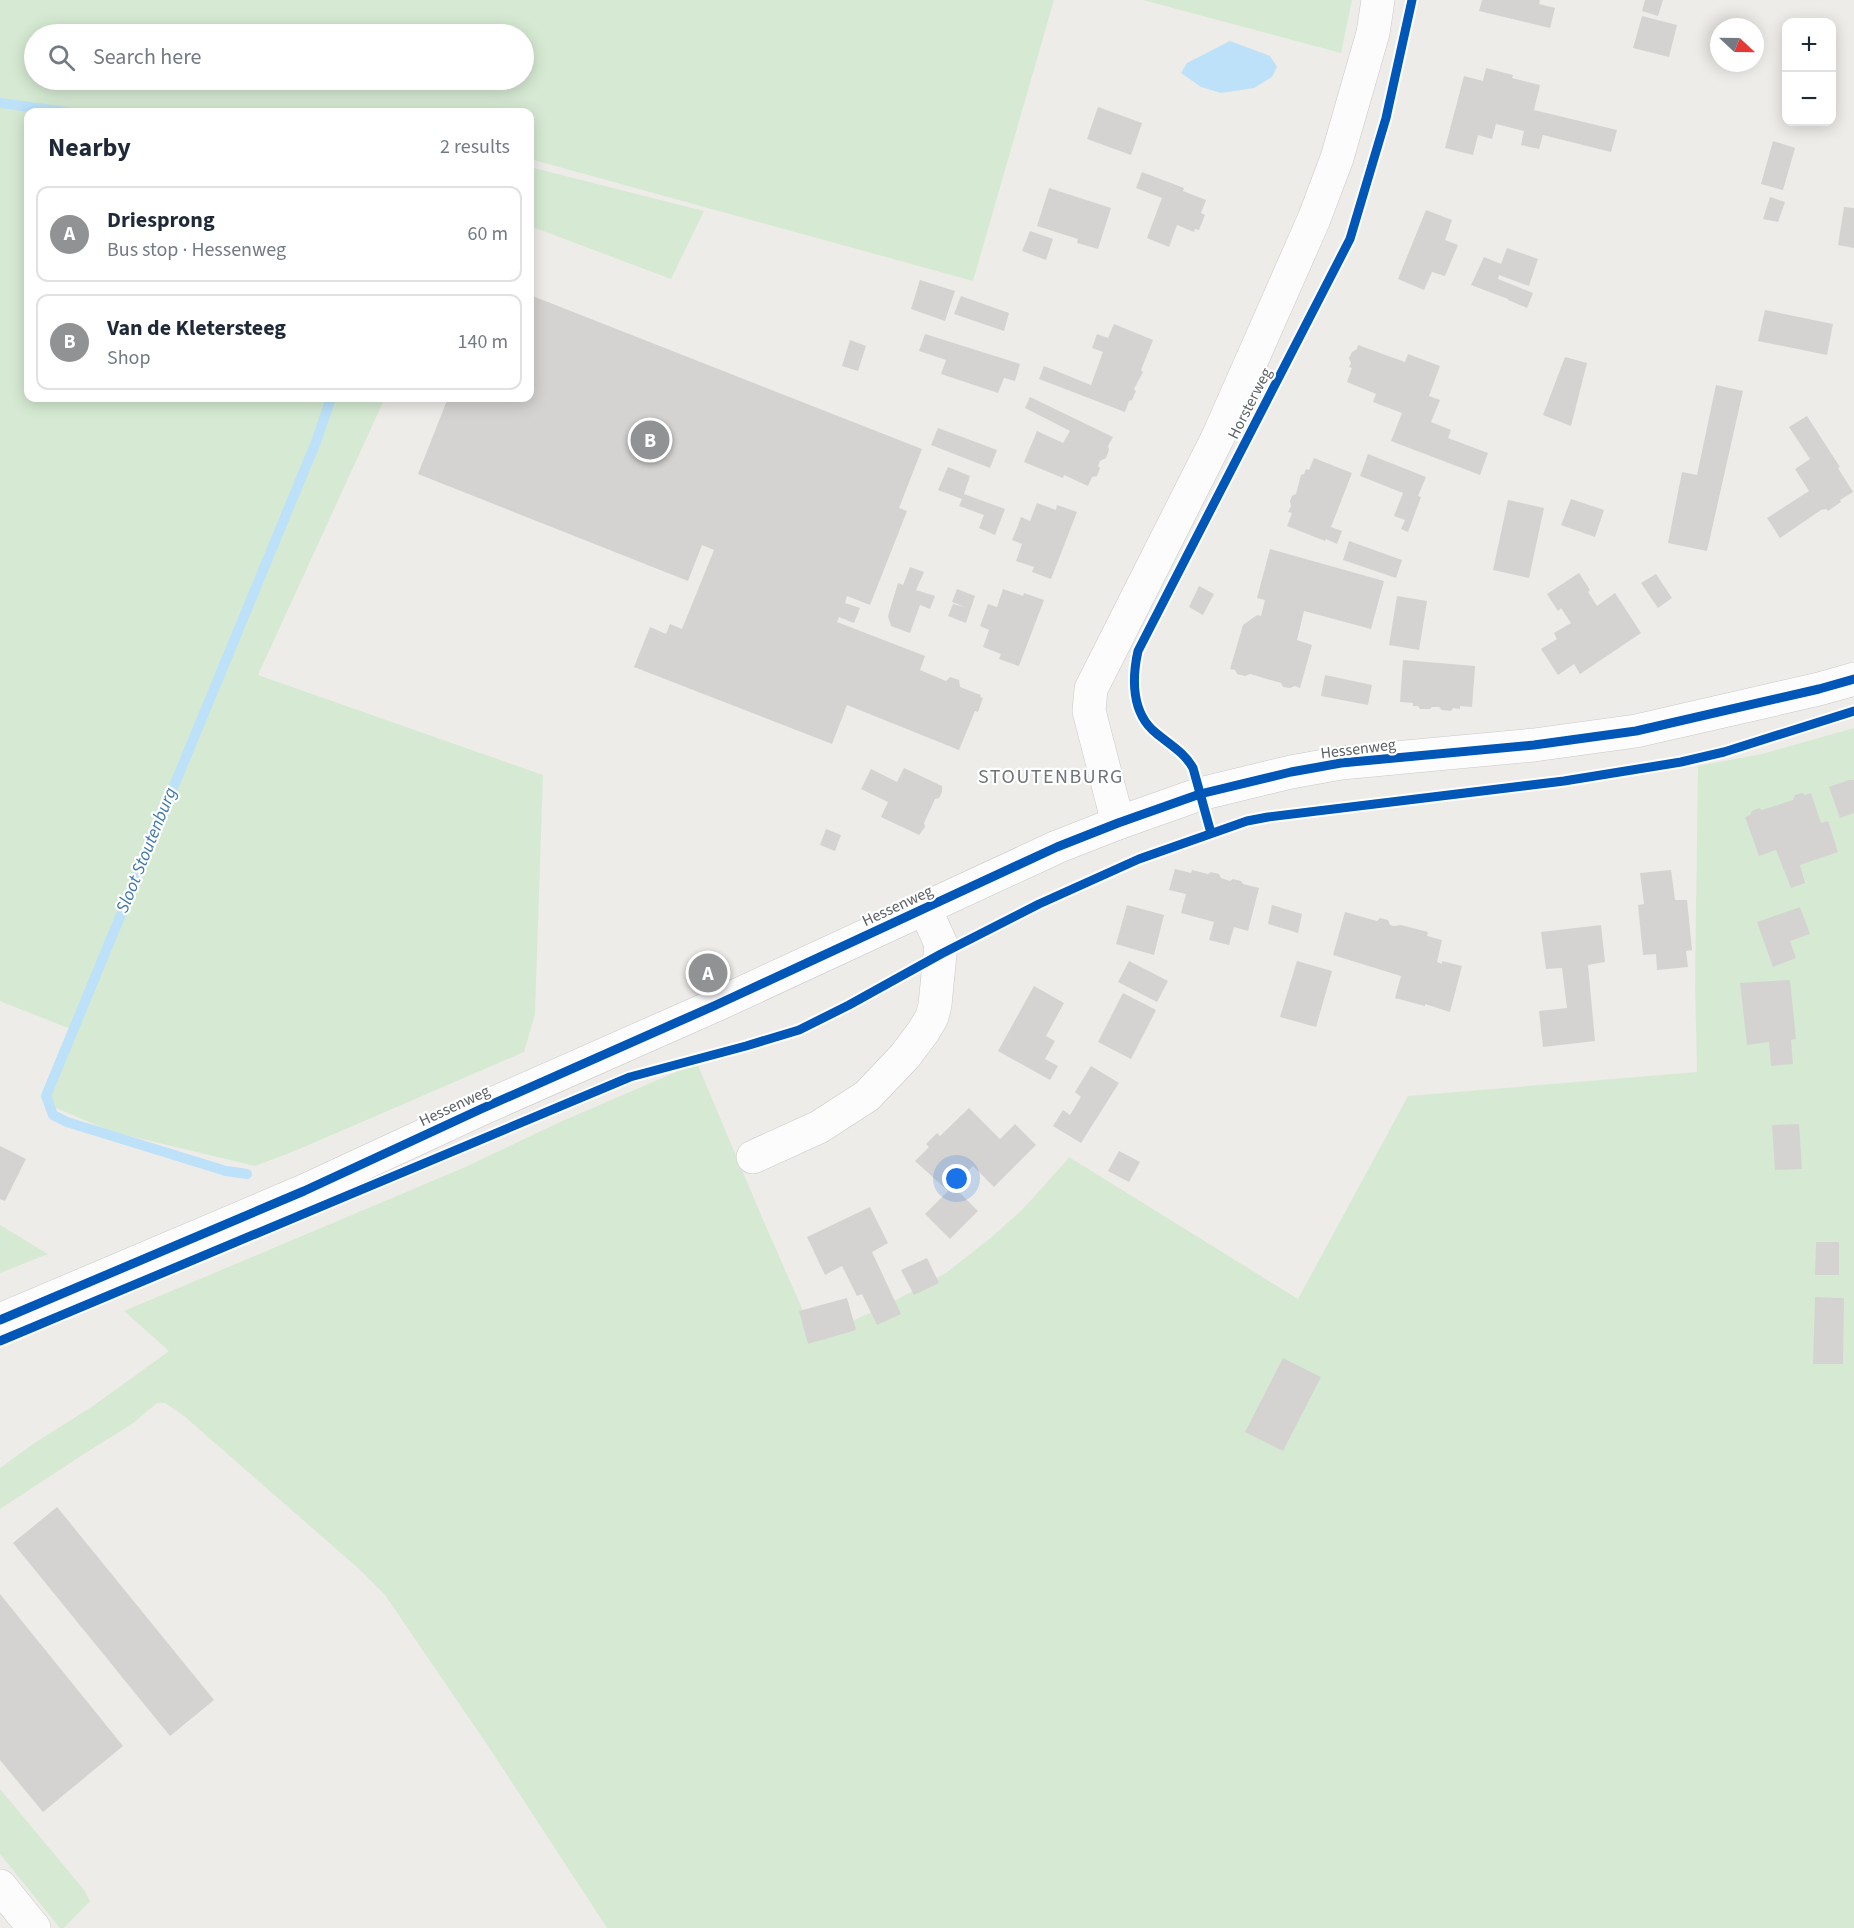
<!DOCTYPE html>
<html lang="en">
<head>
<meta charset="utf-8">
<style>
  body { margin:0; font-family:"Source Sans 3",sans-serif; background:#f6f6f7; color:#1f2937 }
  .controls { position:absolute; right:18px; top:18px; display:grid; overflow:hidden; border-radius:12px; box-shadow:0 3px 15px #0003 }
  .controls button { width:54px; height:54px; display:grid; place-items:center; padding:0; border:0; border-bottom:2px solid #e0e1e3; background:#fff; color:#1f2937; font:30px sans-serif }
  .compass { position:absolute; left:1710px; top:18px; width:54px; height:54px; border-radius:50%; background:#fff; box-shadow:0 3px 15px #0003; rotate:112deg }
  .you { position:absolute; left:957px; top:1179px; width:21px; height:21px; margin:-15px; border:4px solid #fff; border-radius:50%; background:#1a73e8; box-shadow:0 0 0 9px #1a73e833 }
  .badge { display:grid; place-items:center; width:39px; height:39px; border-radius:50%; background:#909294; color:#fff; font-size:20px; font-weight:700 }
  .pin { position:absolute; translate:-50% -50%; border:3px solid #fff; box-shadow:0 2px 6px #0006 }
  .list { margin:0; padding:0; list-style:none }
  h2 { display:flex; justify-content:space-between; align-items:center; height:78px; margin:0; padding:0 24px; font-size:26px }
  h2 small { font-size:20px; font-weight:400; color:#747a83 }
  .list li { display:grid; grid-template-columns:39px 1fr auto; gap:18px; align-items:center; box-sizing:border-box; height:96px; margin:0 12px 12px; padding:0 12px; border:2px solid #e0e1e3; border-radius:12px }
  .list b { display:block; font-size:22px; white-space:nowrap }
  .list p { margin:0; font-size:20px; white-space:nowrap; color:#747a83 }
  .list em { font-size:20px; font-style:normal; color:#747a83 }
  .icon { flex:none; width:33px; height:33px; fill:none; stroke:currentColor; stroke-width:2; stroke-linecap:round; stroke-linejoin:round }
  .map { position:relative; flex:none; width:1854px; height:1928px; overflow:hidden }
  .search { position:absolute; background:#fff; box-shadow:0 3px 15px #0003; left:24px; top:24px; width:510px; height:66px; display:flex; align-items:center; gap:15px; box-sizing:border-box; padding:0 21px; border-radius:33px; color:#747a83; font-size:22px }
  .panel { position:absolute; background:#fff; box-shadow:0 3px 15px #0003; left:24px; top:108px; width:510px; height:294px; border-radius:12px }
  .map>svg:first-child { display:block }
  .green { fill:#d6ead3; fill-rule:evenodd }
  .water { fill:#bce1f8 }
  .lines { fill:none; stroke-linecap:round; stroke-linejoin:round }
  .stream { stroke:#bce1f8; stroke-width:10 }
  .building { fill:#d4d3d1 }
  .minor-casing { stroke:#c9c9c9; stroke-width:34 }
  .minor { stroke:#fcfcfc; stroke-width:33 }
  .cycleway-casing { stroke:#fff; stroke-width:13 }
  .cycleway { stroke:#0057b8; stroke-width:9 }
  .labels { text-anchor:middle; stroke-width:4.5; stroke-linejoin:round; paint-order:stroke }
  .street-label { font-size:16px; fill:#5d6266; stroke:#fff }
  .water-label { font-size:18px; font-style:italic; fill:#3d77ab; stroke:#fff }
  .quarter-label { font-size:20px; letter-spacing:1.5px; fill:#6e7478; stroke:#fff }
</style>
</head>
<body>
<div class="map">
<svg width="1854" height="1928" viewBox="0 0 1854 1928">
  <rect width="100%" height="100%" fill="#eeece8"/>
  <g class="green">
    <path d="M 0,0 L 1054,0 L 973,281 L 530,159 L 530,112 L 28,112 L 28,398 L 385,398 L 258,675 L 543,775 L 535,1014 L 524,1052 L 297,1150 L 255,1166 L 113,1132 L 44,1103 L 73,1030 L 0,1001 ZM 34,34 L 524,34 L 524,80 L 34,80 Z"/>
    <polygon points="1143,0 1352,0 1341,53"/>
    <polygon points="530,167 704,211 671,279 530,226"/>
    <polygon points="1854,728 1854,1928 607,1928 490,1749 385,1595 359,1569 184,1416 165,1403 157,1403 132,1424 87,1452 0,1509 0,1468 33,1444 93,1406 169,1351 124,1311 463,1168 560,1122 697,1063 761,1215 815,1338 883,1307 946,1273 988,1240 1022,1210 1067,1160 1069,1157 1298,1299 1408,1096 1697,1072 1695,981 1698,766 1762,754"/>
    <polygon points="0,1225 48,1254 0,1273"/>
    <polygon points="0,1789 85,1891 90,1901 64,1928 60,1928 0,1854"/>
  </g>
  <polygon class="water" points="1230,41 1270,56 1277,67 1272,77 1254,88 1221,93 1201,87 1181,73 1187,63"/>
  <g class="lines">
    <g class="stream">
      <polyline points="0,103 67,112"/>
      <polyline points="247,1174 226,1171 67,1122 53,1115 46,1096 316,442 331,398"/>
    </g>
  </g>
  <g class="building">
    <polygon points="1482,0 1540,0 1539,4 1555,8 1550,28 1479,11"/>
    <polygon points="1645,0 1663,0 1658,16 1642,11"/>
    <polygon points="1642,16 1677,25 1669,57 1633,48"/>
    <polygon points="1486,68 1513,75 1512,78 1540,85 1534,110 1617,130 1611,152 1543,135 1539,149 1521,145 1524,131 1496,124 1492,139 1478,135 1473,155 1445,148 1464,76 1483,81"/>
    <polygon points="1098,107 1142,123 1131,155 1087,139"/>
    <polygon points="1773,141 1795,148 1783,190 1761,184"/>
    <polygon points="1142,172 1184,188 1183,191 1206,200 1201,213 1205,215 1199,230 1195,229 1194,232 1177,225 1169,247 1147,238 1162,198 1136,188"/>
    <polygon points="1049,188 1111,208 1098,249 1077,243 1078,239 1037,226"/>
    <polygon points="1770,197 1785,202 1778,222 1763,219"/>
    <polygon points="1844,207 1854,208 1854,248 1838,245"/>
    <polygon points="1426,210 1452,220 1445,240 1458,245 1445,276 1432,272 1424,290 1398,279"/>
    <polygon points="1030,231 1053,239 1046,260 1022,251"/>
    <polygon points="1507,248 1538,259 1529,286 1499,275 1498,279 1533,293 1527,308 1508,300 1508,299 1471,285 1484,257 1501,264"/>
    <polygon points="920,280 955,291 945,321 911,309"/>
    <polygon points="530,295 922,449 899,508 907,511 870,605 847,596 845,603 860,608 854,623 839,617 837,622 925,656 920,670 946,681 950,677 959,680 960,687 981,695 980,697 983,698 978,712 975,711 959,750 847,705 832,744 634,667 650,627 666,634 670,624 682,629 714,550 702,545 688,581 418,474 448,398 530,398"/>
    <polygon points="961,296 1009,313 1004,331 954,314"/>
    <polygon points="1765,310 1833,324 1827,355 1758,341"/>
    <polygon points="1114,324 1153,340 1141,370 1143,372 1134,389 1136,391 1132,400 1129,401 1125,412 1039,379 1044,366 1091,385 1103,352 1092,348 1097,334 1108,338"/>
    <polygon points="925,334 1020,364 1015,381 1004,378 998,393 941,374 946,360 919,351"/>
    <polygon points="850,340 866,346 858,371 842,366"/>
    <polygon points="1358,345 1405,362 1408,354 1440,366 1429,396 1440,400 1431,422 1451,430 1448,438 1488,453 1480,475 1391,441 1402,413 1373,402 1376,394 1347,382 1352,368 1349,367 1351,363 1349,358 1352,352 1357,349"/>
    <polygon points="1565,357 1587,363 1571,426 1543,415"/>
    <polygon points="1716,385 1743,391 1707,551 1668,543 1682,472 1697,475"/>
    <polygon points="1030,397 1113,437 1108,446 1109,450 1106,458 1100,461 1098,466 1100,468 1097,476 1092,477 1088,486 1064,475 1063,478 1024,462 1037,431 1063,443 1070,431 1025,408"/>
    <polygon points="1807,416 1840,467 1838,468 1853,492 1840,500 1841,502 1828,511 1826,509 1821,510 1780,538 1767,518 1809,491 1795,469 1810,459 1789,427"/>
    <polygon points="938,428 997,450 990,468 931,445"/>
    <polygon points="1368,454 1426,477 1418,496 1421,497 1408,532 1401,529 1405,520 1394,516 1403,493 1360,476"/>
    <polygon points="1314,458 1352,473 1331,527 1342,531 1337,544 1326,539 1325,541 1287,526 1292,513 1288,512 1291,506 1290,501 1292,496 1296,494 1301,475 1304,474 1306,469 1309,470"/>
    <polygon points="948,467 970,476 964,494 1005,509 995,535 979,528 984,515 959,506 962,499 938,490"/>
    <polygon points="1571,499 1604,510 1595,537 1561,525"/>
    <polygon points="1508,500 1544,508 1529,578 1493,570"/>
    <polygon points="1037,503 1056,510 1057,505 1077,512 1051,579 1032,572 1034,567 1016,561 1022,544 1012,540 1017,528 1021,517 1030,521"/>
    <polygon points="1349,541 1402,560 1396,578 1343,560"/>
    <polygon points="1270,549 1384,581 1371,629 1304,611 1297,640 1312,645 1300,688 1295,686 1290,688 1283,687 1281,683 1250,674 1245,676 1237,674 1235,670 1230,669 1243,625 1257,615 1261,616 1265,600 1257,598"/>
    <polygon points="910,567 924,572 916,590 935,596 930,609 920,605 910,633 891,626 888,616 898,583 903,585"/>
    <polygon points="1579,573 1590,590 1588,592 1597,606 1615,593 1641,633 1580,674 1574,664 1558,675 1541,649 1557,639 1554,633 1571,623 1561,608 1558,611 1547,594"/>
    <polygon points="1656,574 1672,598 1658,608 1641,583"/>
    <polygon points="1199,586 1214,594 1203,615 1189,607"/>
    <polygon points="957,589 975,596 966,623 948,616 953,604 965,607 952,602"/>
    <polygon points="1003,589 1023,596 1024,593 1044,600 1019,666 999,659 1001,654 983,647 989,630 980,626 988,604 997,607"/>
    <polygon points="1397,596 1427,601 1419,650 1389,645"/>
    <polygon points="1403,660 1475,666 1472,707 1460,706 1460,709 1453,708 1451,711 1442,710 1439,707 1432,707 1430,709 1420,709 1418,706 1413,706 1413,703 1400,702"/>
    <polygon points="1325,675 1372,685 1368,705 1321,696"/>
    <polygon points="904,768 942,786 942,792 939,798 935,799 924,823 925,827 919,835 881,817 888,802 861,789 871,769 897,782"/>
    <polygon points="1849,780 1854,780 1854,813 1840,818 1829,787"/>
    <polygon points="1802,793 1805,795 1811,793 1821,823 1828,821 1838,852 1800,865 1805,883 1791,888 1776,850 1759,856 1745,817 1750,815 1752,811 1759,808 1762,810 1793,800 1795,795"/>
    <polygon points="826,829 841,835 835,851 820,845"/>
    <polygon points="1175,869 1191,873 1192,870 1208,874 1211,872 1219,874 1221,878 1230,881 1233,879 1241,881 1243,884 1259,888 1248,931 1234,927 1229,945 1209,940 1214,922 1181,913 1186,894 1169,890"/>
    <polygon points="1671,870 1675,900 1687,900 1692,950 1686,951 1688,967 1657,970 1656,954 1643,955 1638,905 1644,904 1640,873"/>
    <polygon points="1127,905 1164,915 1154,955 1116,944"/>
    <polygon points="1272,905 1302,914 1298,933 1268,924"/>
    <polygon points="1800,907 1810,934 1790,941 1796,958 1773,967 1757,922"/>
    <polygon points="1345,912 1377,921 1380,918 1388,920 1390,925 1394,926 1401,925 1428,932 1427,936 1442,940 1437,962 1442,964 1442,961 1462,966 1450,1012 1425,1004 1425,1006 1395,998 1401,976 1333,955"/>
    <polygon points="1601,925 1605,962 1588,965 1595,1041 1543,1047 1539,1011 1567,1008 1562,968 1546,969 1541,932"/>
    <polygon points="1129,961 1168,981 1157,1002 1118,982"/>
    <polygon points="1297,961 1332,971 1316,1027 1280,1017"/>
    <polygon points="1790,980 1796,1039 1791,1040 1793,1064 1771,1066 1769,1042 1747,1045 1740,983"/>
    <polygon points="1034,986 1064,1003 1046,1036 1055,1041 1045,1059 1058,1066 1050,1080 998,1051"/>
    <polygon points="1123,993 1156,1010 1131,1059 1098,1042"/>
    <polygon points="1091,1066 1119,1083 1081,1143 1053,1126 1063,1110 1070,1115 1081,1097 1075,1092"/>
    <polygon points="969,1108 1000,1139 1015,1124 1036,1145 994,1187 973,1166 953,1186 978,1211 950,1239 925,1214 948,1191 915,1161 929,1147 926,1144 937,1133 940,1136"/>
    <polygon points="1799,1124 1802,1169 1775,1170 1772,1125"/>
    <polygon points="0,1146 26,1159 5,1201 0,1199"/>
    <polygon points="1119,1151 1140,1162 1129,1182 1108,1171"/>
    <polygon points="870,1207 888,1243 872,1252 901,1314 877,1325 862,1294 857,1296 842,1266 825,1275 807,1237"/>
    <polygon points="1816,1242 1839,1242 1839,1275 1815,1275"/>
    <polygon points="927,1258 939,1283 914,1295 901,1270"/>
    <polygon points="1815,1297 1844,1298 1843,1364 1813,1364"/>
    <polygon points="847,1298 856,1330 808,1344 799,1311"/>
    <polygon points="1283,1358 1321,1377 1283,1451 1245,1432"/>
    <polygon points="57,1507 214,1700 170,1736 13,1543"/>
    <polygon points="0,1594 123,1746 43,1812 0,1760"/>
  </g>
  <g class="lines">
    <defs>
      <g id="minor">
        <polyline points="1118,823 1089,711 1091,689 1218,437 1314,219 1337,158 1373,33 1378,0"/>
        <polyline points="753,1157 819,1127 867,1096 905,1056 923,1032 932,1017 935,1005 941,944 925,909"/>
        <polyline points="0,1320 304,1191 481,1109 716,1005 1057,847 1118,823 1200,794 1291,772 1341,763 1534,745 1636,731 1819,689 1854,679"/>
        <polyline points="0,1886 34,1928"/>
      </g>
    </defs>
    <use href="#minor" class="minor-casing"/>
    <use href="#minor" class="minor"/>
    <defs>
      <g id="cycleway">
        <path d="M 1211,833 L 1193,768 C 1184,752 1169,744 1156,733 C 1131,713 1132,678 1138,651 L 1350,239 L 1386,118 L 1412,0"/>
        <polyline points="0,1320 304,1191 481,1109 716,1005 1057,847 1118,823 1200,794 1291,772 1341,763 1534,745 1636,731 1819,689 1854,679"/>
        <polyline points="0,1341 630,1077 746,1046 799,1030 849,1005 941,954 1039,904 1139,859 1247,821 1268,817 1564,781 1681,762 1724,752 1854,711"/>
      </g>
    </defs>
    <use href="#cycleway" class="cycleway-casing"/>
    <use href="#cycleway" class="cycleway"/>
  </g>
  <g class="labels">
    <g class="street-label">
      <text transform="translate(1249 403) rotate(-63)" y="6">Horsterweg</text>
      <text transform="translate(1358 748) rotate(-7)" y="6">Hessenweg</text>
      <text transform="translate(897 905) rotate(-25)" y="6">Hessenweg</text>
      <text transform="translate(454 1105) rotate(-25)" y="6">Hessenweg</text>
    </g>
    <g class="water-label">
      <text transform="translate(146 850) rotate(-68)" y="6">Sloot Stoutenburg</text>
    </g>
    <g class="quarter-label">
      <text x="1051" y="783">STOUTENBURG</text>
    </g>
  </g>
</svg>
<div class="controls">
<button>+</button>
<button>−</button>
</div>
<svg class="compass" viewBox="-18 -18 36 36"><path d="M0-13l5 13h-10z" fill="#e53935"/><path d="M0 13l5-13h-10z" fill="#747a83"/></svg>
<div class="you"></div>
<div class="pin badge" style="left:708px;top:973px">A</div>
<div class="pin badge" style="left:650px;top:440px">B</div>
<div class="search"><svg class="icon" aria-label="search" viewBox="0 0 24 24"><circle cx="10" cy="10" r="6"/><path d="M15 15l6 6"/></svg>Search here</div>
<section class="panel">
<h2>Nearby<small>2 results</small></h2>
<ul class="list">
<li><span class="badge">A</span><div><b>Driesprong</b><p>Bus stop · Hessenweg</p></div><em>60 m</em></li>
<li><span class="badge">B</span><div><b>Van de Kletersteeg</b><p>Shop</p></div><em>140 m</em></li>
</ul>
</section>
</div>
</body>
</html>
